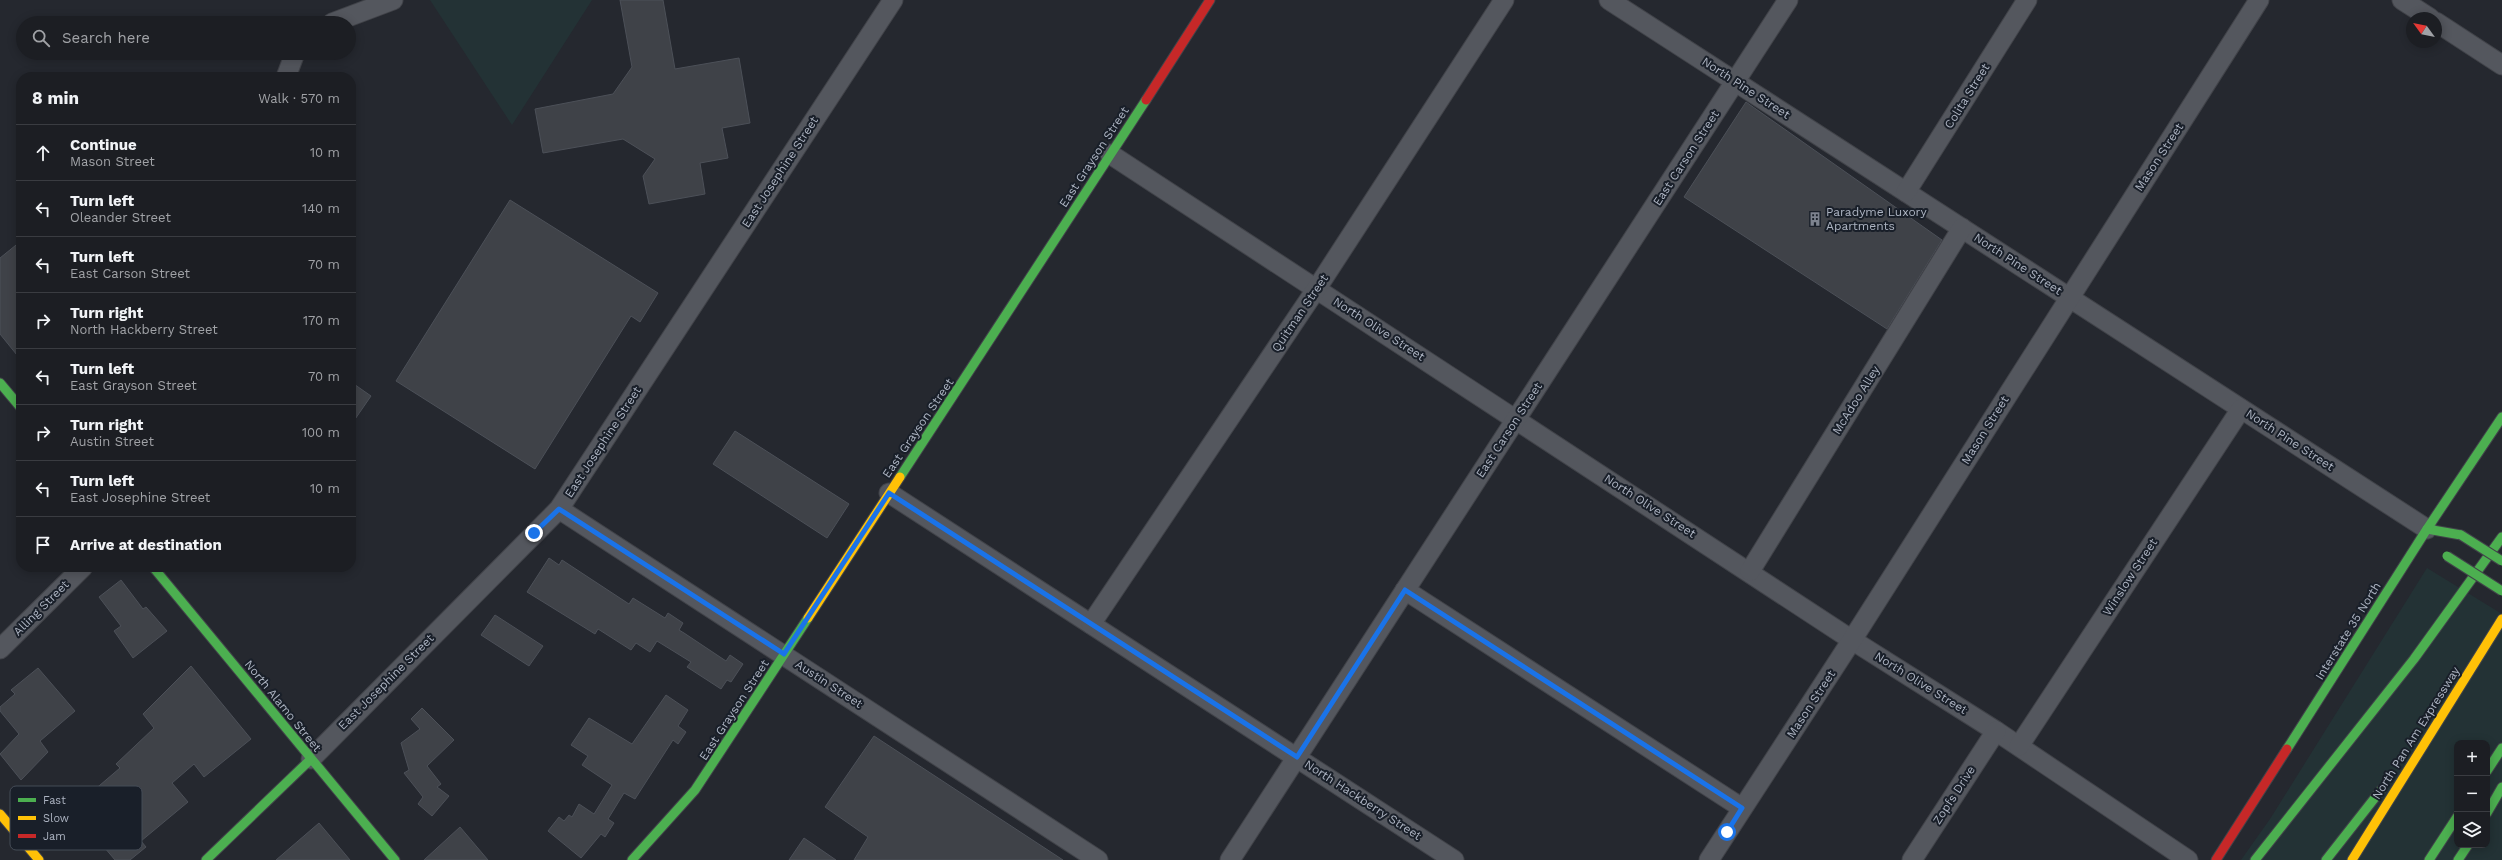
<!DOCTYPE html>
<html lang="en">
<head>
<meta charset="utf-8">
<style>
  body { margin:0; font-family:"Work Sans",sans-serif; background:#25272b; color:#f1f3f6 }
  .controls { position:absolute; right:12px; bottom:12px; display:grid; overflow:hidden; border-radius:8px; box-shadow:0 2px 10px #0003 }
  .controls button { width:36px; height:36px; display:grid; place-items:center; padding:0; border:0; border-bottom:1px solid #3a3c41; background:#1c1e23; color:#f1f3f6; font:20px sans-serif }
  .compass { position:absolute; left:2406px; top:12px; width:36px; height:36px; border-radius:50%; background:#1c1e23; box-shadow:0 2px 10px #0003; rotate:303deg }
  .stop { position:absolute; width:12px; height:12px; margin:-9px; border:3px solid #1a73e8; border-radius:50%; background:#fff }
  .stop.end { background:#1a73e8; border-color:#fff; box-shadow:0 1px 4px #0008 }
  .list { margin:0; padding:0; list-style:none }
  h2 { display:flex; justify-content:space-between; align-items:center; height:52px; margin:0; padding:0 16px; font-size:17px }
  h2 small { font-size:13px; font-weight:400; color:#a0a2a6 }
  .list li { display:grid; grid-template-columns:26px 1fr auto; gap:12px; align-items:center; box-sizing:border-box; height:56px; padding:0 16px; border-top:1px solid #3a3c41 }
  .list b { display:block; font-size:15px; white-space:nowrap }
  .list p { margin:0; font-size:13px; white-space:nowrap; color:#a0a2a6 }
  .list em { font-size:13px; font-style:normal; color:#a0a2a6 }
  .icon { flex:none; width:22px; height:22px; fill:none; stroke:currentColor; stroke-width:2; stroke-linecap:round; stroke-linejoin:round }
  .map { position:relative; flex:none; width:2502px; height:860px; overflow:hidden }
  .search { position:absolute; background:#1c1e23; box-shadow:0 2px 10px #0003; left:16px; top:16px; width:340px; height:44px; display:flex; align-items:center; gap:10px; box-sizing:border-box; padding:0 14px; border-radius:22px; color:#a0a2a6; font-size:15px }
  .panel { position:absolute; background:#1c1e23; box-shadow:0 2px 10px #0003; left:16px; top:72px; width:340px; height:500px; border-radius:16px }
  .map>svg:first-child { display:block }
  .green { fill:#233235; fill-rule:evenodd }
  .building { fill:#3f4248; stroke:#4c5058 }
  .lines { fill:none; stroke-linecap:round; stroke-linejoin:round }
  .street-casing { stroke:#414349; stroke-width:21 }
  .fast-casing { stroke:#414349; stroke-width:11 }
  .slow-casing { stroke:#414349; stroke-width:11 }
  .jam-casing { stroke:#414349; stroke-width:11 }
  .street { stroke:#54575e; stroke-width:19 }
  .fast { stroke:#4caf50; stroke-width:9 }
  .slow { stroke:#ffc107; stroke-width:9 }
  .jam { stroke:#c62828; stroke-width:9 }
  .fast-bridge-casing { stroke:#414349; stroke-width:11; stroke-linecap:butt }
  .fast-bridge { stroke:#4caf50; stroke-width:9 }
  .route { stroke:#1a73e8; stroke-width:5 }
  .labels { text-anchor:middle; stroke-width:4; stroke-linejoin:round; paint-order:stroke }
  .street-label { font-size:12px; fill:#adb4c2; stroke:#191f29 }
  .poi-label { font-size:12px; fill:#adb4c2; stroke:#191f29; text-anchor:start }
  .key { fill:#191f29; stroke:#454c57; stroke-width:1 }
  .key-label { font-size:11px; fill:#adb4c2 }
</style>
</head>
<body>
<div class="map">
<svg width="2502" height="860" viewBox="0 0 2502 860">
  <rect width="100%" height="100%" fill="#25282f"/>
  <g class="green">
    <polygon points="430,0 592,0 512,125"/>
    <path d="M 2427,568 L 2502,614 L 2502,860 L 2241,860 L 2270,819 ZM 2457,743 L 2487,743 L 2487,845 L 2457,845 Z"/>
  </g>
  <g class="building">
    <polygon points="620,0 663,0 675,69 739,58 750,123 722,128 728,158 700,163 705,194 649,204 643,176 655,159 623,139 543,153 535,109 613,94 632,67"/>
    <polygon points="1746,102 1942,240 1887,329 1684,197"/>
    <polygon points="510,200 658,293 640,322 631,316 535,469 396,381"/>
    <polygon points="21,241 21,360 0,334 0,258"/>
    <polygon points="351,382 371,396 351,425"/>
    <polygon points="735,431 849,504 827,538 713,464"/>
    <polygon points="549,558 559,565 562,560 629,604 633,598 665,618 668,613 683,623 679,630 684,633 726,661 730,655 743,664 731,682 727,680 721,689 687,667 691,662 657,641 650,652 636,643 631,650 598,629 595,634 527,592"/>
    <polygon points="121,580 143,609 146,607 167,631 133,658 114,631 121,626 99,597"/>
    <polygon points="495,615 543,646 529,666 481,635"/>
    <polygon points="191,666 251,739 204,777 194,764 172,783 188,802 141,841 146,847 130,860 115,860 72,809 120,768 116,764 154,728 143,714"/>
    <polygon points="38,668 75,711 40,741 48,752 21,780 0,754 19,734 0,711 0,707 15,694 11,690"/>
    <polygon points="666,695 688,710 678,726 686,732 678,744 673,740 635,799 624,793 608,819 614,823 605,837 601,834 581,858 548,831 559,817 564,821 569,815 572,817 579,804 594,814 612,785 582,765 588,756 571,745 589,718 632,744"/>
    <polygon points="422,708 454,740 427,766 441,784 437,787 449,796 432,816 418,804 423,797 404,773 409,770 401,743 420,729 411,719"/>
    <polygon points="874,736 1063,860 854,860 868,837 825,807"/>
    <polygon points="319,823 350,860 276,860"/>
    <polygon points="460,827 488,860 424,860"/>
    <polygon points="804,838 836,860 789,860"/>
  </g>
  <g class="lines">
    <defs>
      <g id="street">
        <polyline points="1609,0 2427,529"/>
        <polyline points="2402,0 2430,18"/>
        <polyline points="2436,22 2502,65"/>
        <polyline points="332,23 393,0"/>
        <polyline points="286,77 295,53"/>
        <polyline points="1110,154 1852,640 1996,731 2188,860"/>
        <polyline points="1906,192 2027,0"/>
        <polyline points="889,493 1454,860"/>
        <polyline points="559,509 1098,860"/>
        <polyline points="1750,571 1962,228"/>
        <polyline points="1405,590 1742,808"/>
        <polyline points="1091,624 1317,288 1504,0"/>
        <polyline points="0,649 83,567"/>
        <polyline points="2019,746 2241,409"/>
        <polyline points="311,759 559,509 893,0"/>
        <polyline points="1230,860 1788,0"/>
        <polyline points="1709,860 1852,640 2259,0"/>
        <polyline points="1912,860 1996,731"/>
      </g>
      <g id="fast">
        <polyline points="0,383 21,408"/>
        <polyline points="900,477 1146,100"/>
        <polyline points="2427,529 2461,535"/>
        <polyline points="153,567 395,860"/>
        <polyline points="2287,749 2427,529 2502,417"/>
        <polyline points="2487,771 2502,748"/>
        <polyline points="2487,813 2502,787"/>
        <polyline points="206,860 311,759"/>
        <polyline points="632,860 695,790 808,618"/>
        <polyline points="2255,860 2414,659 2502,537"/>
        <polyline points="2326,860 2381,790"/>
        <polyline points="2429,860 2457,817"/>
        <polyline points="2458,860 2468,845"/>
      </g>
      <g id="slow">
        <polyline points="808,618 900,477"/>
        <polyline points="0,814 39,860"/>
        <polyline points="2352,860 2502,619"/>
      </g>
      <g id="jam">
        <polyline points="1146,100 1210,0"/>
        <polyline points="2216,860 2287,749"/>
      </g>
    </defs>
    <use href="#street" class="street-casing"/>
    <use href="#fast" class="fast-casing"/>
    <use href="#slow" class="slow-casing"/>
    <use href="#jam" class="jam-casing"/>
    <use href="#street" class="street"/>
    <use href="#fast" class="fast"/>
    <use href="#slow" class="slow"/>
    <use href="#jam" class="jam"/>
    <defs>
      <g id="fast-bridge">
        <polyline points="2461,535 2502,561"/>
        <polyline points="2447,556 2502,591"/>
      </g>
    </defs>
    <use href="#fast-bridge" class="fast-bridge-casing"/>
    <use href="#fast-bridge" class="fast-bridge"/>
  </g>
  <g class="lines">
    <polyline class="route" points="534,533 559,509 784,654 889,493 1297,757 1405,590 1742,808 1727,832"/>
  </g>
  <defs>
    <symbol id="building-bare" viewBox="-9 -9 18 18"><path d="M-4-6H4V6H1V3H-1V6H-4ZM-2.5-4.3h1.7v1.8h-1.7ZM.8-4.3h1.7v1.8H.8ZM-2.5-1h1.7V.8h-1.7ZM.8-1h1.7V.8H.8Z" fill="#7d838f" stroke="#191f29" stroke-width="2.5" paint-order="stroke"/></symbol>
  </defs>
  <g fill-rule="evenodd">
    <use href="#building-bare" x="1805" y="209" width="20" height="20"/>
  </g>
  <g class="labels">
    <g class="street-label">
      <text transform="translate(1746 88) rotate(33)" y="4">North Pine Street</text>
      <text transform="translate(1967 96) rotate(-58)" y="4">Colita Street</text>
      <text transform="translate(1094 157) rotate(-57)" y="4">East Grayson Street</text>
      <text transform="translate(2159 157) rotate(-57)" y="4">Mason Street</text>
      <text transform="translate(1686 158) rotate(-57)" y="4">East Carson Street</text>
      <text transform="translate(780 172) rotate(-57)" y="4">East Josephine Street</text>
      <text transform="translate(2018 264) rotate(33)" y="4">North Pine Street</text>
      <text transform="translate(1300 313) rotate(-56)" y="4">Quitman Street</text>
      <text transform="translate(1379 329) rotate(33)" y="4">North Olive Street</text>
      <text transform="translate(1856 400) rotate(-58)" y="4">McAdoo Alley</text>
      <text transform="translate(918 428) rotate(-56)" y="4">East Grayson Street</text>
      <text transform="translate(1509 430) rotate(-57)" y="4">East Carson Street</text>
      <text transform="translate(1985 430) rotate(-58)" y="4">Mason Street</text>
      <text transform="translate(2290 440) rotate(33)" y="4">North Pine Street</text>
      <text transform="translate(603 442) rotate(-57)" y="4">East Josephine Street</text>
      <text transform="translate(1650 506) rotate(33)" y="4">North Olive Street</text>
      <text transform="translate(2130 577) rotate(-57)" y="4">Winslow Street</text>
      <text transform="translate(41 608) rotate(-45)" y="4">Alling Street</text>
      <text transform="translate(2348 631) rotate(-58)" y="4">Interstate 35 North</text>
      <text transform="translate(386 682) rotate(-45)" y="4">East Josephine Street</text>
      <text transform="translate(1921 683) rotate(32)" y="4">North Olive Street</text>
      <text transform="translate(829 684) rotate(33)" y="4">Austin Street</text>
      <text transform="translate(1811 704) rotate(-57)" y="4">Mason Street</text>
      <text transform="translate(283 706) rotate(51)" y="4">North Alamo Street</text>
      <text transform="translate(734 710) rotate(-57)" y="4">East Grayson Street</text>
      <text transform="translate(2416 733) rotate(-58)" y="4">North Pan Am Expressway</text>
      <text transform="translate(1954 795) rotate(-57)" y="4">Zopfs Drive</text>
      <text transform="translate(1363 800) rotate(33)" y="4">North Hackberry Street</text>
    </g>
    <g class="poi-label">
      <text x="1826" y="216">Paradyme Luxory<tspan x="1826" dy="14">Apartments</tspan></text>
    </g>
  </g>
  <rect x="10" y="786" width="132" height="64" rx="6" class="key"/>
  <rect x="18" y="798" width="18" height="4" fill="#4caf50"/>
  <rect x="18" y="816" width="18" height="4" fill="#ffc107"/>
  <rect x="18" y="834" width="18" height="4" fill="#c62828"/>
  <g class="key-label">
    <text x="43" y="804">Fast</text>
    <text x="43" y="822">Slow</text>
    <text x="43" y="840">Jam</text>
  </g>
</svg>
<div class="controls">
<button>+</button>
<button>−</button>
<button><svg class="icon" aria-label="layers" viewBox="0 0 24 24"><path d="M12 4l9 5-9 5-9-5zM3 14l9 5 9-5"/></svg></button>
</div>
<svg class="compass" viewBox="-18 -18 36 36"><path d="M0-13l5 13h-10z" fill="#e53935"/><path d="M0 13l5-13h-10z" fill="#a0a2a6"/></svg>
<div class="stop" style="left:1727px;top:832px"></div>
<div class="stop end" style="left:534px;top:533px"></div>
<div class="search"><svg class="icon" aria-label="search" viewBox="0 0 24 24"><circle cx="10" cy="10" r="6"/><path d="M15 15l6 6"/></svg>Search here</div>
<section class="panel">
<h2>8 min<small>Walk · 570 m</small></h2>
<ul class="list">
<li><svg class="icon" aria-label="ahead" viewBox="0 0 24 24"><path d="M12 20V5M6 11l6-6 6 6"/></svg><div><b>Continue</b><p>Mason Street</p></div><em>10 m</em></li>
<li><svg class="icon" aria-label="left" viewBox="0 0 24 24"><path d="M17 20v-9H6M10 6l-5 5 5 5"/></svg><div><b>Turn left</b><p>Oleander Street</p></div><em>140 m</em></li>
<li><svg class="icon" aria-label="left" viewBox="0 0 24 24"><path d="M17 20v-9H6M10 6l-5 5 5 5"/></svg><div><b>Turn left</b><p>East Carson Street</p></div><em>70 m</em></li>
<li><svg class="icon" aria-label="right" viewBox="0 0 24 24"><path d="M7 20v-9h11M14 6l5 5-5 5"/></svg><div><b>Turn right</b><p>North Hackberry Street</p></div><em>170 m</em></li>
<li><svg class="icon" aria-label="left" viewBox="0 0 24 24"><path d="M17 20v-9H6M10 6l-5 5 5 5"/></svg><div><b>Turn left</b><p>East Grayson Street</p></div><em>70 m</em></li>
<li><svg class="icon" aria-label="right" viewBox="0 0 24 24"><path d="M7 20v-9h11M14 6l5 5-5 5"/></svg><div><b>Turn right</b><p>Austin Street</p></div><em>100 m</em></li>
<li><svg class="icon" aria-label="left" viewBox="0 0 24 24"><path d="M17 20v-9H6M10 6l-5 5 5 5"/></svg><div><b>Turn left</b><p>East Josephine Street</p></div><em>10 m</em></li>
<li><svg class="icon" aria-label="arrive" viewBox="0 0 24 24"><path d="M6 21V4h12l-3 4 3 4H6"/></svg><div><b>Arrive at destination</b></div></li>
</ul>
</section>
</div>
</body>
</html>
